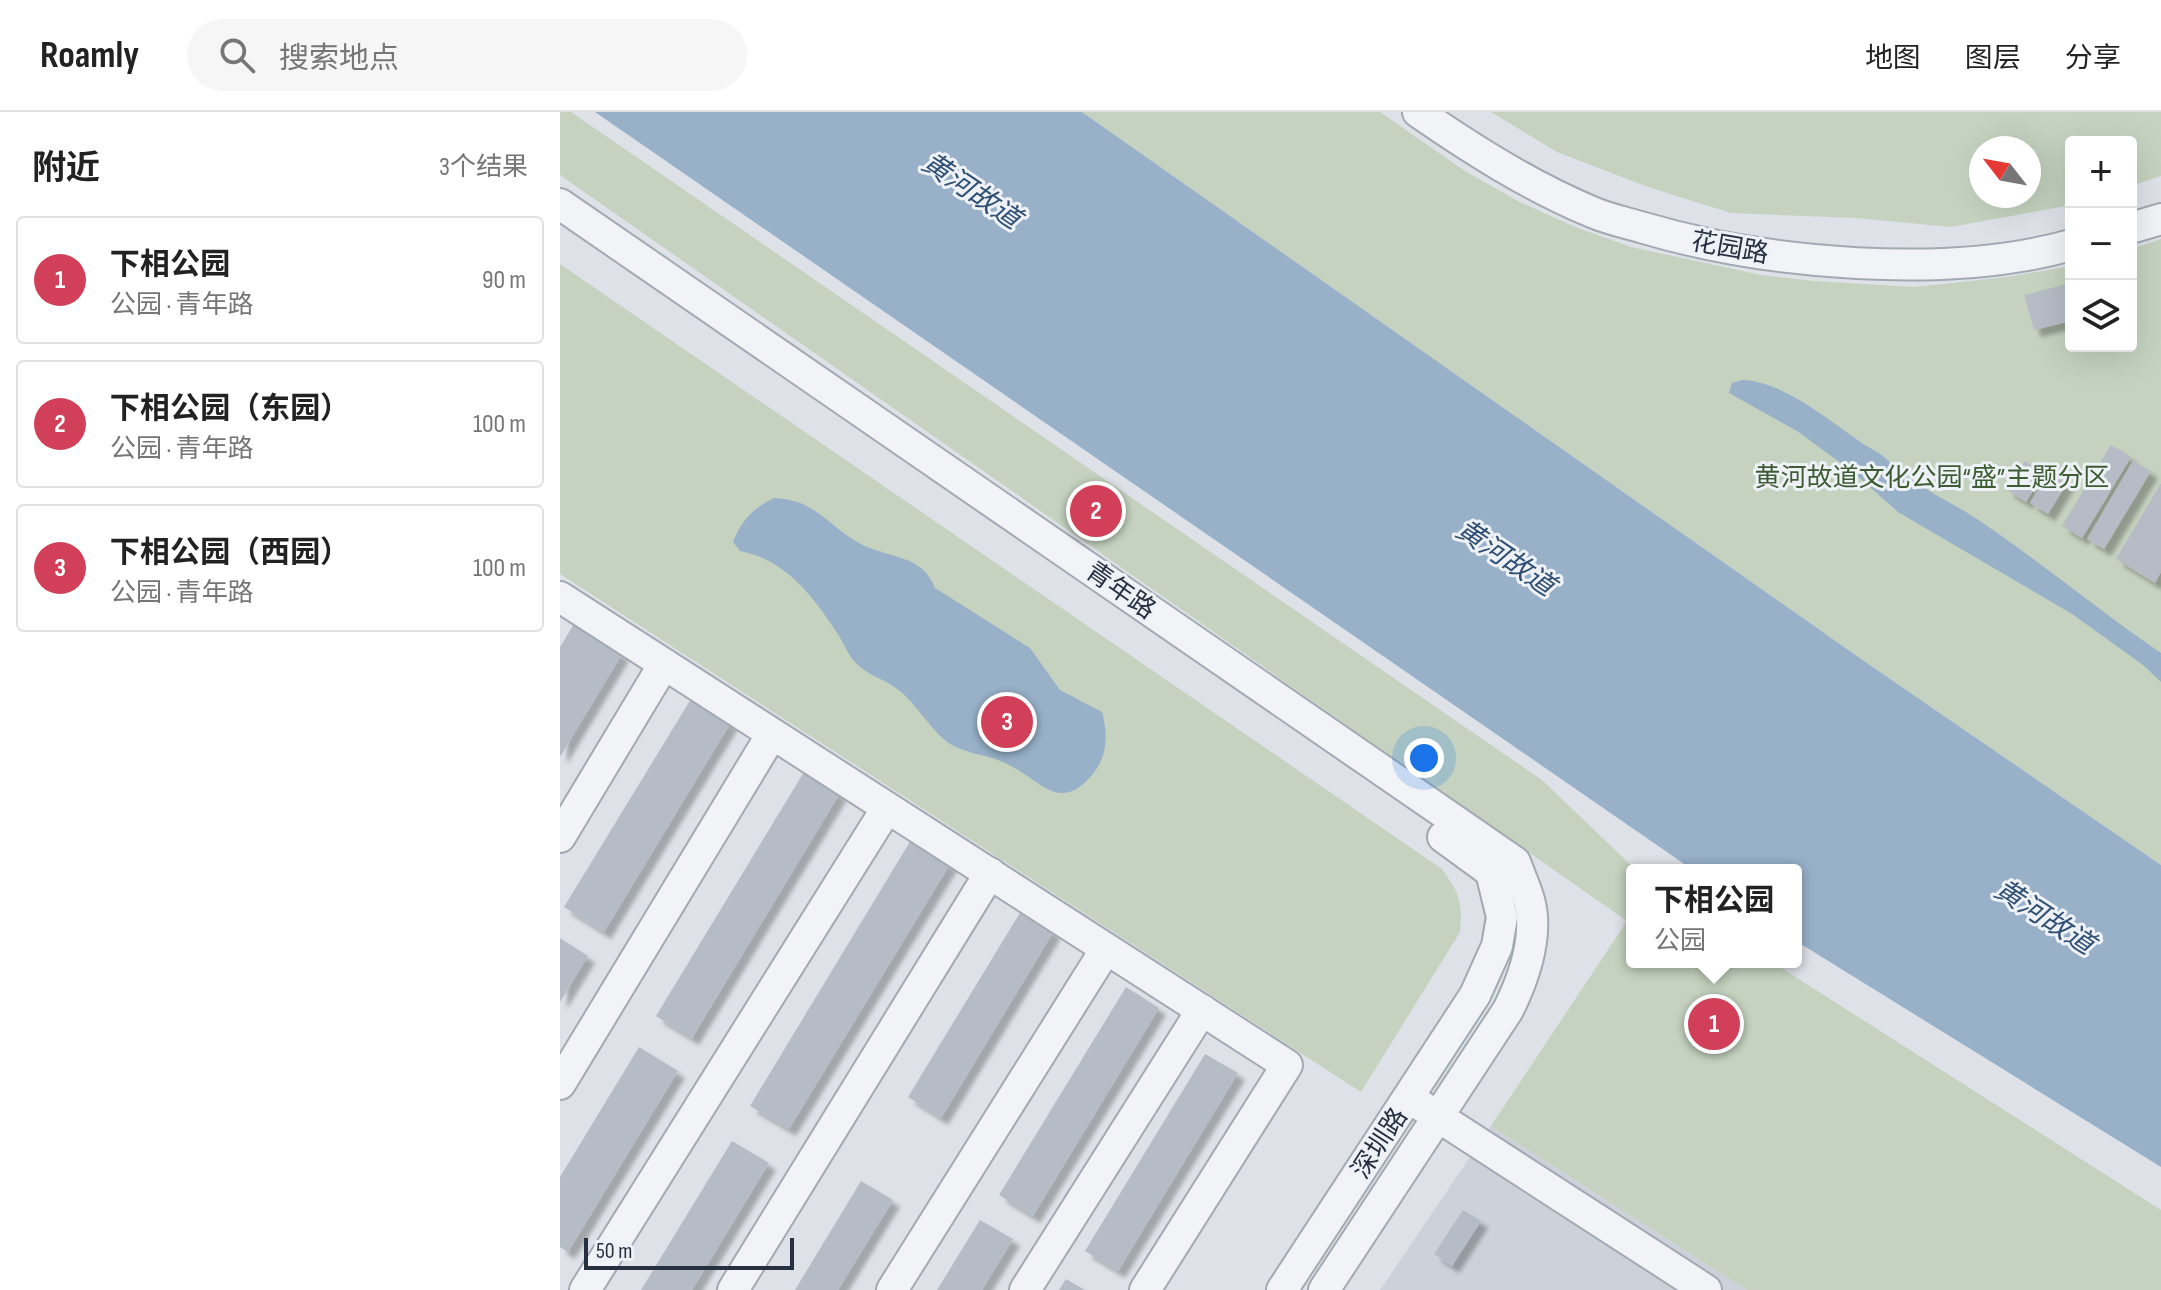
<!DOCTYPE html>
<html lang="zh">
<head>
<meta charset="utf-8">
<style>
  body { margin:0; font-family:"Sofia Sans Condensed","Noto Sans SC",sans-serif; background:#f6f6f6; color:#222 }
  .controls { position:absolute; right:24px; top:24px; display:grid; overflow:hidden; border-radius:8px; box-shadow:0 8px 32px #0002 }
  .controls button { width:72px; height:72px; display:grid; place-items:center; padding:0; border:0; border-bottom:2px solid #e0e0e0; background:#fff; color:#222; font:40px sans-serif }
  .compass { position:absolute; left:1409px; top:24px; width:72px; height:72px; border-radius:50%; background:#fff; box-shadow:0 8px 32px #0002; rotate:301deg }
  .scale { position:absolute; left:24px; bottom:20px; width:210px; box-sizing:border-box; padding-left:8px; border:4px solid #273040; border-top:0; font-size:22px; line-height:28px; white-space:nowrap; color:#273040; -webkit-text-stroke:6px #eef1f6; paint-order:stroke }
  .you { position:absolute; left:864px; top:646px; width:28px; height:28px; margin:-20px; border:6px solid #fff; border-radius:50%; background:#1a73e8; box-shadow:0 0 0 12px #1a73e833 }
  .badge { display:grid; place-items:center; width:52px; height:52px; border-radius:50%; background:#d14058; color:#fff; font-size:26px; font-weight:700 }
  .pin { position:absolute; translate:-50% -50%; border:4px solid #fff; box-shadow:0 2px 8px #0006 }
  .popup { position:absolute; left:1066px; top:752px; width:176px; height:104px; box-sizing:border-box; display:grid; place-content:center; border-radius:8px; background:#fff; filter:drop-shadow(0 2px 6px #0005); font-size:26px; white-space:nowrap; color:#767676 }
  .popup b { font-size:30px; color:#222 }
  .popup::after { content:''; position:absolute; left:50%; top:100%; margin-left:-16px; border:16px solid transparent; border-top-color:#fff }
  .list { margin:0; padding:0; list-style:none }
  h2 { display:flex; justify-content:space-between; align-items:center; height:104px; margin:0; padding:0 32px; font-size:34px }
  h2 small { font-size:26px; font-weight:400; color:#767676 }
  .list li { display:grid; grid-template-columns:52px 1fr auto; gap:24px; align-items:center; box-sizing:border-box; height:128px; margin:0 16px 16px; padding:0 16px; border:2px solid #e0e0e0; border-radius:8px }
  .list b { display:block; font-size:30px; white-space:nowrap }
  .list p { margin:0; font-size:26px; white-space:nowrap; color:#767676 }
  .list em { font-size:26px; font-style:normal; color:#767676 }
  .icon { flex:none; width:44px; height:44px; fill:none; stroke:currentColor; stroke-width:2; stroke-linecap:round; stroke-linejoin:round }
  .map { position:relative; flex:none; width:1601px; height:1178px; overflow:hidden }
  header { display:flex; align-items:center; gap:48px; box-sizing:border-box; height:112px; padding:0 40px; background:#fff; border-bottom:2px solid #e0e0e0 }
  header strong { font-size:38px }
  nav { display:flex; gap:44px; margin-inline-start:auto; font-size:28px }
  .search { width:560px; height:72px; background:#f6f6f6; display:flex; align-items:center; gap:20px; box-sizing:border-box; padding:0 28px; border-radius:44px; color:#767676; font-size:30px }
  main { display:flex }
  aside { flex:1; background:#fff }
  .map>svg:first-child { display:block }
  .built { fill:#ccd1da }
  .green { fill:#c4d2bf; fill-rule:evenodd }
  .water { fill:#98b1c9 }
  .building { fill:#b5bcc5; filter:url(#shadow) }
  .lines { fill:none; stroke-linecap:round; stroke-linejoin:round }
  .minor-casing { stroke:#a3a9b2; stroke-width:34 }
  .minor { stroke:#f1f3f6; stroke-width:30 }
  .labels { text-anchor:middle; stroke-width:6; stroke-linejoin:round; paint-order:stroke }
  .street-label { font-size:26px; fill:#273040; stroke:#eef1f6 }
  .park-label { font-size:26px; fill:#3c5c34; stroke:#eef1f6 }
  .water-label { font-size:28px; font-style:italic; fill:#305074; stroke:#eef1f6 }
</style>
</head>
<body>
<header>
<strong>Roamly</strong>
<div class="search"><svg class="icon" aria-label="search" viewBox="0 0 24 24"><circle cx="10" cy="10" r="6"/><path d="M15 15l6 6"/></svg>搜索地点</div>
<nav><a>地图</a><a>图层</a><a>分享</a></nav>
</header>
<main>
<aside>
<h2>附近<small>3个结果</small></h2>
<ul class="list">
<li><span class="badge">1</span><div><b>下相公园</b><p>公园 · 青年路</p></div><em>90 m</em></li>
<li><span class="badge">2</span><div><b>下相公园（东园）</b><p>公园 · 青年路</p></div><em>100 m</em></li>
<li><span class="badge">3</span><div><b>下相公园（西园）</b><p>公园 · 青年路</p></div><em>100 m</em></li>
</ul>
</aside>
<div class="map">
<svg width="1601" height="1178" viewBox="0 0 1601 1178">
  <defs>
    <filter id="shadow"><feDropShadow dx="7" dy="7" stdDeviation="2" flood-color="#0004"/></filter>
  </defs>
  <rect width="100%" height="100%" fill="#dee2e8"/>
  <polygon class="built" points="931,1014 1187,1178 820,1178"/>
  <g class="green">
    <polygon points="0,0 11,0 982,668 1076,758 1072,758 1072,850 1212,850 1601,1098 1601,1178 1187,1178 931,1014 1067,809 0,63"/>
    <polygon points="522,0 820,0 905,59 958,89 1015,115 1071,135 1201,163 1254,169 1355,175 1447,165 1511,154 1511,234 1571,234 1571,137 1601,127 1601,753 1304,549"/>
    <path d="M 931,0 L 1601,0 L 1601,64 L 1571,74 L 1571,30 L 1511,30 L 1511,93 L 1391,115 L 1296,106 L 1171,101 L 1088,75 L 997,40 ZM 1469,36 L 1469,84 L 1421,84 L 1421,36 Z"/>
    <path d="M 0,152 L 882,757 C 899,781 903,790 900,820 L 801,980 L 0,462 Z"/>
  </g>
  <g class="water">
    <polygon points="35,0 522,0 1304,549 1601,753 1601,1055 1236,829 1236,758 1133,758"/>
    <path d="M 1182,268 C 1222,269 1266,306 1299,329 C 1307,335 1317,339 1324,345 C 1333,353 1342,361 1352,368 C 1374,383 1398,394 1420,409 C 1482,451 1539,499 1601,541 L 1601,570 L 1583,553 L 1512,502 L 1338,400 L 1293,360 L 1237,319 L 1169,281 L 1172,271 Z"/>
    <path d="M 214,386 C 257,388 265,412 299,431 C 327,447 362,441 375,476 L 470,536 L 500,578 L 542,600 C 548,623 548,644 532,663 C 499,701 483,670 449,653 C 432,643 410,643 392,633 C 374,623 358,594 341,580 C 329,569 312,565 299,554 C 289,546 286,535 279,524 C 255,487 227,448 180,439 L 173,430 C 182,408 192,397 214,386 Z"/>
  </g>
  <g class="building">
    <polygon points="1511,171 1511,209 1474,218 1464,183"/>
    <polygon points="1551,333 1571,345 1522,426 1502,414"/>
    <polygon points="1465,349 1484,361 1466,390 1447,378"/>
    <polygon points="1573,349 1591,359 1544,437 1527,427"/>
    <polygon points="1488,360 1507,371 1488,402 1470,391"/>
    <polygon points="1601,371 1601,460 1595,471 1556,447"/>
    <polygon points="14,512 62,542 0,645 0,535"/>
    <polygon points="131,587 171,610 44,820 4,795"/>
    <polygon points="244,660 280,681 132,926 96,904"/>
    <polygon points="351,728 390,752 229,1017 190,994"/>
    <polygon points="461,799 494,819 381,1006 348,985"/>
    <polygon points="0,826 28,844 0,890"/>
    <polygon points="566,875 599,896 473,1104 439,1083"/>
    <polygon points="79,935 118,959 8,1140 0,1135 0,1065"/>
    <polygon points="645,942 678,961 558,1159 525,1139"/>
    <polygon points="172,1029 209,1051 132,1178 81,1178"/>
    <polygon points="301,1069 333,1088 278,1178 235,1178"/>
    <polygon points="903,1098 921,1109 892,1154 874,1142"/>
    <polygon points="420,1108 453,1127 422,1178 377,1178"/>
    <polygon points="506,1167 525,1178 499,1178"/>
  </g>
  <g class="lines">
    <defs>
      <g id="minor">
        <path d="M 858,0 C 913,38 970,74 1032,100 C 1048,107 1067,111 1084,116 C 1206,152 1387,168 1511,133"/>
        <path d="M 0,92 L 955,750 C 961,767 971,786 972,805 C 974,836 962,870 948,898 L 764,1178"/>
        <polyline points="1571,116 1601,107"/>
        <polyline points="0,485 727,953 585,1178"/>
        <polyline points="0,725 104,552"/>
        <polyline points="0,972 212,622"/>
        <polyline points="860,993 1146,1178"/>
        <polyline points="25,1178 327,696"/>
        <polyline points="173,1178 430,761"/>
        <polyline points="332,1178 546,837"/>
        <polyline points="465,1178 642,898"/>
        <polyline points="722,1178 915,883 937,834 942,805 931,760 883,725"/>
      </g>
    </defs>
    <use href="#minor" class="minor-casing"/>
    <use href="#minor" class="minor"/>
  </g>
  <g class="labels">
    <g class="street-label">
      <text transform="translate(1170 135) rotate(10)" y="9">花园路</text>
      <text transform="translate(561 478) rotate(35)" y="9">青年路</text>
      <text transform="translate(819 1031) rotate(-57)" y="9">深圳路</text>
    </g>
    <g class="park-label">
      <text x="1372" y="374">黄河故道文化公园“盛”主题分区</text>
    </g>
    <g class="water-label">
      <text transform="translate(412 78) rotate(34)" y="10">黄河故道</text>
      <text transform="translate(946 445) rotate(34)" y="10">黄河故道</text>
      <text transform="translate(1485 804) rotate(33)" y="10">黄河故道</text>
    </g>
  </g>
</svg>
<div class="controls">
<button>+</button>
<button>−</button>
<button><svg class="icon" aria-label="layers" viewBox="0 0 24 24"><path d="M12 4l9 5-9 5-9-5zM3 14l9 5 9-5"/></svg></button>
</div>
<svg class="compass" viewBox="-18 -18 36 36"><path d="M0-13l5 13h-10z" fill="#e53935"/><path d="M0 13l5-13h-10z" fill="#767676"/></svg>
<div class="scale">50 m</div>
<div class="you"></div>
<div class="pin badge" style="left:1154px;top:912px">1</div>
<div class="popup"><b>下相公园</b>公园</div>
<div class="pin badge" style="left:536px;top:399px">2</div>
<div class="pin badge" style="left:447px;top:610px">3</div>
</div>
</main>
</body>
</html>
